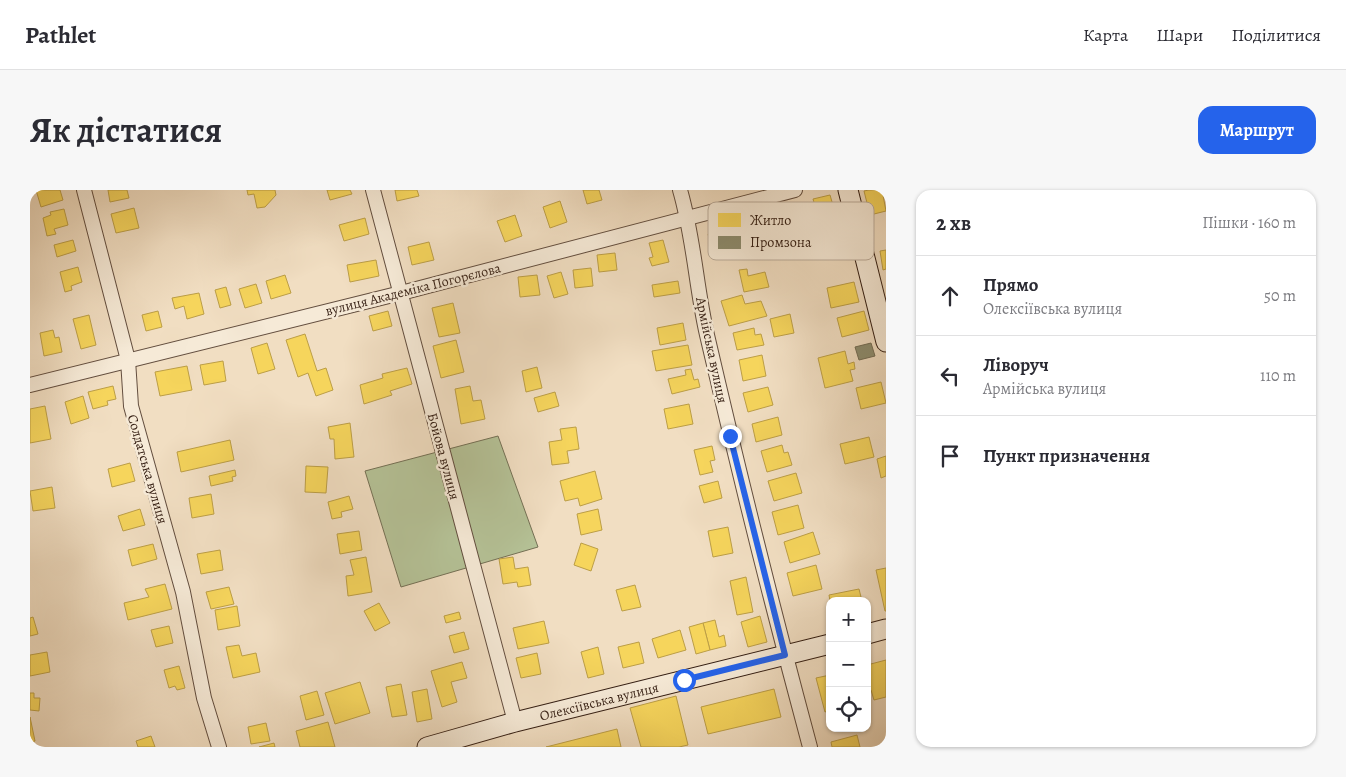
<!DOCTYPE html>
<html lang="uk">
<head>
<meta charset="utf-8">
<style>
  body { margin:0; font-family:Alegreya,serif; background:#f7f7f7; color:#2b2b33 }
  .controls { position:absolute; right:15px; bottom:15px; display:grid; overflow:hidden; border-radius:10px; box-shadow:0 1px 4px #0004 }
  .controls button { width:45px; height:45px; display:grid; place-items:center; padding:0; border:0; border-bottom:1px solid #e1e1e2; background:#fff; color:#2b2b33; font:25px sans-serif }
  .stop { position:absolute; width:15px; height:15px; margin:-11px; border:4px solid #2563eb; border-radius:50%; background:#fff }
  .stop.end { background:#2563eb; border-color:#fff; box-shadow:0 1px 5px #0008 }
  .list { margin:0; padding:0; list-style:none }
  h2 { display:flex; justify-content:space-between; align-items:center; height:65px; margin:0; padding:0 20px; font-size:21px }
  h2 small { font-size:16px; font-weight:400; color:#7c7c81 }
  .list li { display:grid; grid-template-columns:32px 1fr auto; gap:15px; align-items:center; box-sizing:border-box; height:80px; padding:0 20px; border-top:1px solid #e1e1e2 }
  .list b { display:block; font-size:19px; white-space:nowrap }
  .list p { margin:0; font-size:16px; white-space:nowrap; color:#7c7c81 }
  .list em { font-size:16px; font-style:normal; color:#7c7c81 }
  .icon { flex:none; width:28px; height:28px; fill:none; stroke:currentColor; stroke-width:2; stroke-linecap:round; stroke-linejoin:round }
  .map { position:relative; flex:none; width:856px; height:557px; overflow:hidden; border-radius:15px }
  header { display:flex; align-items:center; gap:30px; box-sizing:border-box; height:70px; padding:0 25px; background:#fff; border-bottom:1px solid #e1e1e2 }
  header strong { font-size:24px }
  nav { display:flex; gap:28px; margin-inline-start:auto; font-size:18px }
  .intro { display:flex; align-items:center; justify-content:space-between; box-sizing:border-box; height:120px; padding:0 30px }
  h1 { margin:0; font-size:35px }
  .button { padding:12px 22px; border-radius:15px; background:#2563eb; color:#fff; font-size:18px; font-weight:700 }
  main { display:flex; gap:30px; padding:0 30px }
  aside { flex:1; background:#fff; border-radius:15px; box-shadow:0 1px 4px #0004 }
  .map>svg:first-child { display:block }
  .green { fill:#b5c297; stroke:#747055 }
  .homes { fill:#f6d55c; stroke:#bc9e46 }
  .industry { fill:#8c8c6e; stroke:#726b53 }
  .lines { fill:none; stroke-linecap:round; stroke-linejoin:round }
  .street-casing { stroke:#634e3f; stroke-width:16 }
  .secondary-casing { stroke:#341e13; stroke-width:21 }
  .street { stroke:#f6ead7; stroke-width:14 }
  .secondary { stroke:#f6ead7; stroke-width:19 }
  .route { stroke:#2563eb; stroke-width:6 }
  .labels { text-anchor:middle; stroke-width:5; stroke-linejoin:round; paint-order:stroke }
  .street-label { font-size:14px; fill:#341e13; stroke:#f6ead7 }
  .key { fill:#f6ead7; stroke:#bcad9c; stroke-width:1 }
  .key-label { font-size:14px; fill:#341e13 }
</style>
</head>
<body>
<header>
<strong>Pathlet</strong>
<nav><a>Карта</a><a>Шари</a><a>Поділитися</a></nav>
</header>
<div class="intro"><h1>Як дістатися</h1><a class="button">Маршрут</a></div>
<main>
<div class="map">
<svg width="856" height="557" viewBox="0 0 856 557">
  <rect width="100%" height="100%" fill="#f1dec2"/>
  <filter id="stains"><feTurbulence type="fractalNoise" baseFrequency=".004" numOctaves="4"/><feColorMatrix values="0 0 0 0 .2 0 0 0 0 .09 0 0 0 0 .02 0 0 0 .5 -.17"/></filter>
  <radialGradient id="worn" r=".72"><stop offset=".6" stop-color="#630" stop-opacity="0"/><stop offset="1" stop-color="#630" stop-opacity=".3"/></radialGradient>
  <polygon class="green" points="468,246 508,357 371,397 335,281"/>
  <g class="homes">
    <polygon points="6,0 30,0 33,10 11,17"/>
    <polygon points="78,0 97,0 99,8 80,12"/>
    <polygon points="217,0 245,0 246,5 235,17 227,18 224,4 218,5"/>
    <polygon points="297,0 320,0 322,4 300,10"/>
    <polygon points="365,0 387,0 389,6 367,11"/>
    <polygon points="553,0 569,0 572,10 557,14"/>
    <polygon points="839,0 852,0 856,21 840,25 834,1"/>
    <polygon points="800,5 807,29 790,33 783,9"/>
    <polygon points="530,11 537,32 520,38 513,17"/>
    <polygon points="104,18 109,38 86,43 81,24"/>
    <polygon points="34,19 38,35 24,39 26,44 17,46 13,28 21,25 20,22"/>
    <polygon points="485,25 492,46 475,52 467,31"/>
    <polygon points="335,28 339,44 314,51 309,35"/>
    <polygon points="695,40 701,64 684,68 678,44"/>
    <polygon points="43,50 46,61 27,67 24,55"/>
    <polygon points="633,50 639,72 622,76 619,68 623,67 619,53"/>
    <polygon points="399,52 404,70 382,75 378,57"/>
    <polygon points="856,60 856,79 853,80 850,61"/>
    <polygon points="585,63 587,80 569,82 567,65"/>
    <polygon points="346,70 349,86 320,92 317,75"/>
    <polygon points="48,77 52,92 41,96 42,100 35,102 30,82"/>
    <polygon points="561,78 563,96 545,98 543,80"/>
    <polygon points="717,79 718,86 735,82 739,97 714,102 709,80"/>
    <polygon points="531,82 538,104 524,108 517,86"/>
    <polygon points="255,85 261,103 241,109 236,91"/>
    <polygon points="507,85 510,105 490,107 488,87"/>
    <polygon points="648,91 650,103 624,107 622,95"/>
    <polygon points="824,92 829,112 801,118 797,98"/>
    <polygon points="226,94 232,113 215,118 209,99"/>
    <polygon points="196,97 201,115 190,118 185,100"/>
    <polygon points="169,103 174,124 157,129 154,116 145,119 142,108"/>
    <polygon points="712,105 715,114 731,111 737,126 699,136 691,111"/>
    <polygon points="423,113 430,143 409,147 402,118"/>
    <polygon points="128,121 132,137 116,141 112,125"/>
    <polygon points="358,121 362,136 343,141 339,126"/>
    <polygon points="834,121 839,140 812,147 807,128"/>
    <polygon points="760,124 764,143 744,147 740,129"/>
    <polygon points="59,125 66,155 51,159 43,129"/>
    <polygon points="653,133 656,150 630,155 627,138"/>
    <polygon points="724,138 725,145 731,144 734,155 707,160 703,143"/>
    <polygon points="23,140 25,148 29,147 32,162 14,166 10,143"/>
    <polygon points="275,144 287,181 296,178 303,200 286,206 278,183 268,187 256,150"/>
    <polygon points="426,150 434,182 411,188 403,156"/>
    <polygon points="237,153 245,179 228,184 221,158"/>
    <polygon points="658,155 662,175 626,181 622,161"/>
    <polygon points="815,161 818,174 824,172 825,179 820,180 823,191 795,198 788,168"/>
    <polygon points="732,165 736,186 713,191 709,170"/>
    <polygon points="193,171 196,191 174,195 170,175"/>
    <polygon points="157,176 162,200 130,206 125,182"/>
    <polygon points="507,177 512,198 496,202 492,181"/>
    <polygon points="377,178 382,194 360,201 362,205 334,214 330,195 353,188 352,184"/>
    <polygon points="661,179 664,190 668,189 670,197 642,204 638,189 656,185 655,180"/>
    <polygon points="851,192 856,213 831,219 826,198"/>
    <polygon points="83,196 86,209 77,211 78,215 63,219 58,202"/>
    <polygon points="440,196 443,211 451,210 455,229 431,234 425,199"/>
    <polygon points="738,197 743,215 718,222 713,203"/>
    <polygon points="525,202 529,216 508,222 504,208"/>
    <polygon points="53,206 59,228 41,234 35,212"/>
    <polygon points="659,214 663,234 638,239 634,219"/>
    <polygon points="15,216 21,249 0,253 0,219"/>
    <polygon points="748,227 752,245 726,252 722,234"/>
    <polygon points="320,233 324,267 305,269 304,249 300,249 298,237"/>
    <polygon points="546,237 549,259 537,261 539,273 522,275 519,252 532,250 530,239"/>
    <polygon points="839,247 844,267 815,274 810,254"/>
    <polygon points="200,250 204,270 151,282 147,262"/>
    <polygon points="752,255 754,263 758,262 762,275 737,282 731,261"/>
    <polygon points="682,256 685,270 680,271 683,282 670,285 664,260"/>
    <polygon points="856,266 856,286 851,288 847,269"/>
    <polygon points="100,273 105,291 82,297 78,279"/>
    <polygon points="276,276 298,277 296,303 275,302"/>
    <polygon points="205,280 206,286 202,287 203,291 181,296 179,286"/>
    <polygon points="565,281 572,309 550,316 548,308 535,311 530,291"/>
    <polygon points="766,283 772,303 744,311 738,291"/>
    <polygon points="688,291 692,308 674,313 669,296"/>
    <polygon points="22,297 25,318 3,321 0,301"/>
    <polygon points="181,304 184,324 162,328 159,308"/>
    <polygon points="319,306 323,319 311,322 312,327 302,329 298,312"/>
    <polygon points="768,315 774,338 748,345 742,322"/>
    <polygon points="110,319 115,335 93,341 88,326"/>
    <polygon points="568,319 572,340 551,345 547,324"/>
    <polygon points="698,337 703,363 683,367 678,341"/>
    <polygon points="329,341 332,360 310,364 307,344"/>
    <polygon points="783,342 790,364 760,373 754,352"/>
    <polygon points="551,353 568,359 561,381 544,375"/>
    <polygon points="123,354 127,369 102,376 98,360"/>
    <polygon points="190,360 193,380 171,384 167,364"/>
    <polygon points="336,367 342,402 318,406 316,386 324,385 320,370"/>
    <polygon points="483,367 485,379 498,377 501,395 488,397 487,392 473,394 469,369"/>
    <polygon points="786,375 792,399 763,406 757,383"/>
    <polygon points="856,378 856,421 855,421 846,380"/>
    <polygon points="716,387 723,422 707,425 700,391"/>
    <polygon points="135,394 142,419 98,430 94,413 119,407 115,399"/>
    <polygon points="605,395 611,417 592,421 586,400"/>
    <polygon points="199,397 204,414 181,419 176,402"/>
    <polygon points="829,399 832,411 800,411 799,405"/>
    <polygon points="349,413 360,433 345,441 334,421"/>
    <polygon points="207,416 210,436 188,440 185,420"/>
    <polygon points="429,422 431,429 416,433 414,426"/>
    <polygon points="730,426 737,452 718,457 711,432"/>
    <polygon points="3,427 8,444 0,446 0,428"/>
    <polygon points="685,430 689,447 694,445 696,456 680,460 673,433"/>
    <polygon points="514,431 519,453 488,459 483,438"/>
    <polygon points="673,433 680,460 666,464 659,437"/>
    <polygon points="139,436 143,453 126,457 121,440"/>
    <polygon points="650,440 656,460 628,468 622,449"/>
    <polygon points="434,442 439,459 424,463 419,446"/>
    <polygon points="609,452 614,473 593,478 588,457"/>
    <polygon points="209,455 212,466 226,463 230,482 203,488 196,457"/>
    <polygon points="568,457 574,484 558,488 551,462"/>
    <polygon points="17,462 20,482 0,486 0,465"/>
    <polygon points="507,463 511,484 491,488 486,468"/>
    <polygon points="856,470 856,507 844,510 841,500 837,501 837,475"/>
    <polygon points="432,472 437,488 421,492 427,512 412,517 401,481"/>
    <polygon points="149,476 155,498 147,500 145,496 139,498 134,480"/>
    <polygon points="800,485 800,520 795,522 786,488"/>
    <polygon points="330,492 340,523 305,534 295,503"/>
    <polygon points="371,494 377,525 362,527 356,497"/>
    <polygon points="397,499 402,529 387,532 382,502"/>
    <polygon points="744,499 751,527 678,544 671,517"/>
    <polygon points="287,501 294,525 276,530 270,506"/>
    <polygon points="0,503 4,503 4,508 10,508 9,521 0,520"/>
    <polygon points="646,506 658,555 649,557 611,557 600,518"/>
    <polygon points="0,527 5,551 0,553"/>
    <polygon points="298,532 305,557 270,557 266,541"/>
    <polygon points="236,533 240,551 221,554 218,537"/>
    <polygon points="587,539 591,557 516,557"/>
    <polygon points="827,545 830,557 802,557 801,552"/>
    <polygon points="121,546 125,557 108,557 106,551"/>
    <polygon points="244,553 245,557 229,557"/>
  </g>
  <polygon class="industry" points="841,153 845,166 829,170 825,157"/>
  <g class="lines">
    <defs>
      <g id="street">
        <polyline points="54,0 98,170 101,216 153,402 174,508 189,557"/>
        <polyline points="343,0 485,532"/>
        <path d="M 650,0 C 664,48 666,97 677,145 C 709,283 743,420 780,557"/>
        <polyline points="0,195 371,103 765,0"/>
      </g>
      <g id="secondary">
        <polyline points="818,0 856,152"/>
        <polyline points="837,444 856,439"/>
        <path id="s1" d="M 397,557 L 485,532 L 800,454"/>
      </g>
    </defs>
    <use href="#street" class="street-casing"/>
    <use href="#secondary" class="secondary-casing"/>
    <use href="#street" class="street"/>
    <use href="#secondary" class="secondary"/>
  </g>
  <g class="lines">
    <polyline class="route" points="654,490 755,465 700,246"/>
  </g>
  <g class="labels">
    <g class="street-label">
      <text transform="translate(383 99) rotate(-14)" y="5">вулиця Академіка Погорєлова</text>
      <text transform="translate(682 160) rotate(78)" y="5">Армійська вулиця</text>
      <text transform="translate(414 266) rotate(75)" y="5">Бойова вулиця</text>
      <text transform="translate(118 279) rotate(74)" y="5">Солдатська вулиця</text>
      <text dy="5" stroke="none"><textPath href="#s1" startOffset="178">Олексіївська вулиця</textPath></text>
    </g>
  </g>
  <rect x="678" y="12" width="166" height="58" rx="8" class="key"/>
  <rect x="688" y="23" width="23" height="14" fill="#f6d55c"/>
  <rect x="688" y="46" width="23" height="13" fill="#8c8c6e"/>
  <g class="key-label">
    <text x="720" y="35">Житло</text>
    <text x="720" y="57">Промзона</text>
  </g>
  <rect width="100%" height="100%" filter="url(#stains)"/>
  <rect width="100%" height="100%" fill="url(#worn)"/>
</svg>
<div class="controls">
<button>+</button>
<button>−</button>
<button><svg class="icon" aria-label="locate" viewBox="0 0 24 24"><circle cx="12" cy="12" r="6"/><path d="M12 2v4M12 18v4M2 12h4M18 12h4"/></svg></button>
</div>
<div class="stop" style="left:654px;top:490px"></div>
<div class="stop end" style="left:700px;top:246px"></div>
</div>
<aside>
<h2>2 хв<small>Пішки · 160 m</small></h2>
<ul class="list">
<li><svg class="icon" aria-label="ahead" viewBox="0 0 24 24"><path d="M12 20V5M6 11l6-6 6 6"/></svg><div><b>Прямо</b><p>Олексіївська вулиця</p></div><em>50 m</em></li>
<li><svg class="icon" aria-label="left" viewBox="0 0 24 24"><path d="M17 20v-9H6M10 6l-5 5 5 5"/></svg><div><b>Ліворуч</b><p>Армійська вулиця</p></div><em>110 m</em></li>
<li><svg class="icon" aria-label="arrive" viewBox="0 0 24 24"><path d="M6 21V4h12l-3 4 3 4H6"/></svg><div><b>Пункт призначення</b></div></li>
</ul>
</aside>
</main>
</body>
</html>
